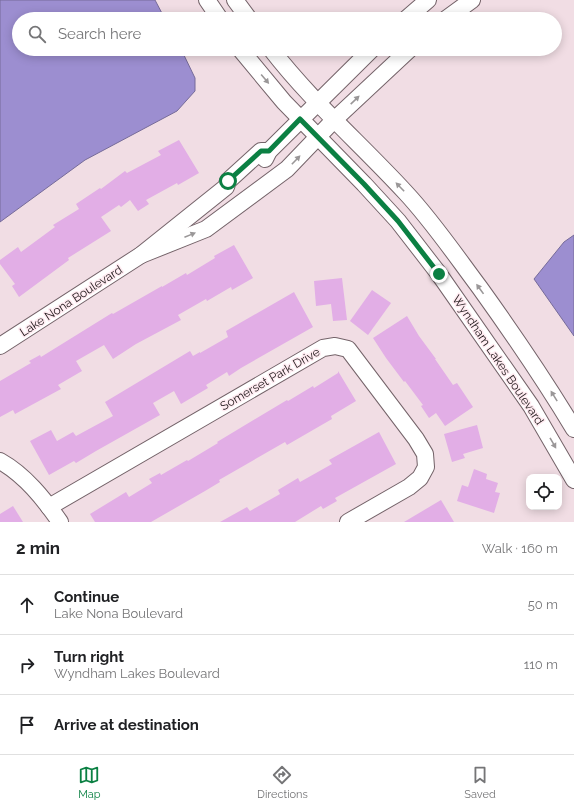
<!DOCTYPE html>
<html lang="en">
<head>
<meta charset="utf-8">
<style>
  body { margin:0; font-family:Raleway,sans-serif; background:#f6f6f6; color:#202124 }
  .controls { position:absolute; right:12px; bottom:12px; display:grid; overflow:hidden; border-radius:8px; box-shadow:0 2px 10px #0003 }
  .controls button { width:36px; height:36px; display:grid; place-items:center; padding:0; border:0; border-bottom:1px solid #e0e0e0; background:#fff; color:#202124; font:20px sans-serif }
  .stop { position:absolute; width:12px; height:12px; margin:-9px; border:3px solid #0b8043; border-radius:50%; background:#fff }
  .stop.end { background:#0b8043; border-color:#fff; box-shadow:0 1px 4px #0008 }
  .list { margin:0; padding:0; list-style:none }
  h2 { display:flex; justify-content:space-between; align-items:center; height:52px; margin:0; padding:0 16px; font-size:17px }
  h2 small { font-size:13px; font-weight:400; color:#757577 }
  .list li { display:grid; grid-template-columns:26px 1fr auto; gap:12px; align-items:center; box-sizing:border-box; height:60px; padding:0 16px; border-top:1px solid #e0e0e0 }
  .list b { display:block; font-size:15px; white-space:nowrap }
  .list p { margin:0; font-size:13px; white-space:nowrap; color:#757577 }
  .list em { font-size:13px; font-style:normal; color:#757577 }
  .icon { flex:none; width:22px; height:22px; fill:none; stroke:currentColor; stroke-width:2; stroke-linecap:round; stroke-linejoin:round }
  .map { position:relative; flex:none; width:574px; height:522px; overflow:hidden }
  .search { position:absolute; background:#fff; box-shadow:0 2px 10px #0003; left:12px; right:12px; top:12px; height:44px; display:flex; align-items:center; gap:10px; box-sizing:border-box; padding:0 14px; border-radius:22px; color:#757577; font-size:15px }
  .sheet { height:232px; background:#fff }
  nav { display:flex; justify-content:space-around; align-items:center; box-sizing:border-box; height:56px; border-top:1px solid #e0e0e0; background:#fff; font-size:11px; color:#757577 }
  nav a { display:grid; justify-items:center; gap:2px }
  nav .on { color:#0b8043 }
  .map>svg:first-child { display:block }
  .water { fill:#9c8ed0; stroke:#766b99 }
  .building { fill:#e2aee6 }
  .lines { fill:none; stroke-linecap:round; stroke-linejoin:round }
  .minor-casing { stroke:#746369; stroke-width:18 }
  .minor { stroke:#fff; stroke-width:16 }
  .oneway { fill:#9a9798 }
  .route { stroke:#0b8043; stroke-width:5 }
  .labels { text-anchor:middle; stroke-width:3; stroke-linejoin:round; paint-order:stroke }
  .street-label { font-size:12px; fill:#1f181a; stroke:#ffebf1 }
</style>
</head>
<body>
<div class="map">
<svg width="574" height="522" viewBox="0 0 574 522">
  <rect width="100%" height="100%" fill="#f1dde4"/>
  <g class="water">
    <polygon points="0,0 155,0 165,19 19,19 19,49 181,49 195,78 195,91 177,111 85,160 0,222"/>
    <polygon points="574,235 574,336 534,279 564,242"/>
  </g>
  <g class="building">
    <polygon points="179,140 199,173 178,185 177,183 146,200 149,204 138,211 130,200 121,207 119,205 101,217 111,231 68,258 69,260 19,297 12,286 15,284 0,264 0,260 18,247 21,252 55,227 53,225 79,209 76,204 100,188 101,189 125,171 127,173 161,155 158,151"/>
    <polygon points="234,245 253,278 232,290 231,287 207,301 206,299 178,315 181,320 136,344 113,359 104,345 76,361 82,371 58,385 61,389 15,414 13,410 0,417 0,381 31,363 29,361 40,355 41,357 112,313 113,314 162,286 162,287 186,273 187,275 215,258 214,256"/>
    <polygon points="342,278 347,320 333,321 331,304 316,306 314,281"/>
    <polygon points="372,290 391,303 368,335 350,321"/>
    <polygon points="294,292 313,327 241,368 229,376 227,372 206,385 208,388 181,404 174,391 153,403 160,415 96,451 76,463 74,461 49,475 30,441 51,430 57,441 73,432 76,436 113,416 105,402 190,351 193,356 200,352 200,353 228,337 226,331"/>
    <polygon points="407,316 419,336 436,359 435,359 453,385 457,383 473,407 445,426 436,413 429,418 421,406 423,405 405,381 404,382 386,358 373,338"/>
    <polygon points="338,371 356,401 331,416 332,419 287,445 285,442 219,480 220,482 205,491 151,522 95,522 90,514 126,492 129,497 152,483 149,479 160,473 161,475 187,460 188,461 218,443 217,442 287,400 288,401 313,386 314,388 338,373"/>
    <polygon points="477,425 483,448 463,454 465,458 452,462 444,434"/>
    <polygon points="379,432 396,464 335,498 337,501 323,509 321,506 295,522 220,522 247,507 250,511 280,494 278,490 298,478 300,482 332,464 329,460"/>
    <polygon points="474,469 487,474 486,479 498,483 495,492 500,493 494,513 457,501 462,485 468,487"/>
    <polygon points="441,500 454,522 404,522"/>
    <polygon points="13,506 23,522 0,522 0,514"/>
  </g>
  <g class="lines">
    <defs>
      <g id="minor">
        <polyline points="207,0 220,19"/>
        <polyline points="235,0 249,19"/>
        <polyline points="406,19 428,0"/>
        <polyline points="446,19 472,0"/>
        <polyline points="240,49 284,102 364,184 398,221 439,274 531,406 574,480"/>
        <path d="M 271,49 C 311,101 361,144 406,193 C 433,222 456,256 480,288 C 513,334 545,381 574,429"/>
        <polyline points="265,159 269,151 372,49"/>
        <polyline points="141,255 206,229 287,169 334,120 410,49"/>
        <polyline points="0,346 141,255 226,187 228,181 261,151 269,151"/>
        <path d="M 0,461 C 25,475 44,499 60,522"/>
        <polyline points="49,507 323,348 335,346 348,349 416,439 425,454 426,467 420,478 409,487 348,522"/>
      </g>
    </defs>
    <use href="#minor" class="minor-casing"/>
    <use href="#minor" class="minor"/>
  </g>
  <defs><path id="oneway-solid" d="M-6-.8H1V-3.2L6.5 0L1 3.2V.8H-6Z"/></defs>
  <g class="oneway">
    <use href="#oneway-solid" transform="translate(265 79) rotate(50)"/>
    <use href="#oneway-solid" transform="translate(355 100) rotate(-44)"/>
    <use href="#oneway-solid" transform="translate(296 160) rotate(-46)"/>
    <use href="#oneway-solid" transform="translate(400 187) rotate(-134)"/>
    <use href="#oneway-solid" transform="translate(190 235) rotate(-22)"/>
    <use href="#oneway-solid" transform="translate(480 289) rotate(-126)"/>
    <use href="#oneway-solid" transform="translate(554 396) rotate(-122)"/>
    <use href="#oneway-solid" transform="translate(553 443) rotate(60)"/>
  </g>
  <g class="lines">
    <polyline class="route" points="228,181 261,151 269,151 300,119 364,184 398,221 439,274"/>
  </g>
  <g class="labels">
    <g class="street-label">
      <text transform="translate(71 301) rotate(-33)" y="4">Lake Nona Boulevard</text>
      <text transform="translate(498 360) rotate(56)" y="4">Wyndham Lakes Boulevard</text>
      <text transform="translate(270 379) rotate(-30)" y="4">Somerset Park Drive</text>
    </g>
  </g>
</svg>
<div class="controls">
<button><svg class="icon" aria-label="locate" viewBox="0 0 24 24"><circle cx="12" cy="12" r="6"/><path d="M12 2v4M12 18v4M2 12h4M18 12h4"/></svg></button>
</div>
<div class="stop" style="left:228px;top:181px"></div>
<div class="stop end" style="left:439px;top:274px"></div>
<div class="search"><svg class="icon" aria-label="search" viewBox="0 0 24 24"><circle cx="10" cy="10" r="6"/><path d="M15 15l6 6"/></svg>Search here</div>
</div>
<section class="sheet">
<h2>2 min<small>Walk · 160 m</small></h2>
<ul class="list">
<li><svg class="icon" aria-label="ahead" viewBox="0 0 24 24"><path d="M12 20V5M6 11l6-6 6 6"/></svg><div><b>Continue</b><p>Lake Nona Boulevard</p></div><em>50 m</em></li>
<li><svg class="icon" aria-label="right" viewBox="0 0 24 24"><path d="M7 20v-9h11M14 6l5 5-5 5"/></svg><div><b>Turn right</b><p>Wyndham Lakes Boulevard</p></div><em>110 m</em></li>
<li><svg class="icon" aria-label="arrive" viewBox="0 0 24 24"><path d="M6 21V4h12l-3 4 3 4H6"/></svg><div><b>Arrive at destination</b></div></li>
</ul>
</section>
<nav>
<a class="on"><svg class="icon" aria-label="map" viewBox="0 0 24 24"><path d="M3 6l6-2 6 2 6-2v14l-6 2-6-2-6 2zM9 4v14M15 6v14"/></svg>Map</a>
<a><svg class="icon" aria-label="directions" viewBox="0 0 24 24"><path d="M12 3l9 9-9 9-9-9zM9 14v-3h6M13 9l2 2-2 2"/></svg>Directions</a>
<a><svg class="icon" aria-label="saved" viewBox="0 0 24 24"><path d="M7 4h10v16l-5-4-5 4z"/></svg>Saved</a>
</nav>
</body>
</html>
